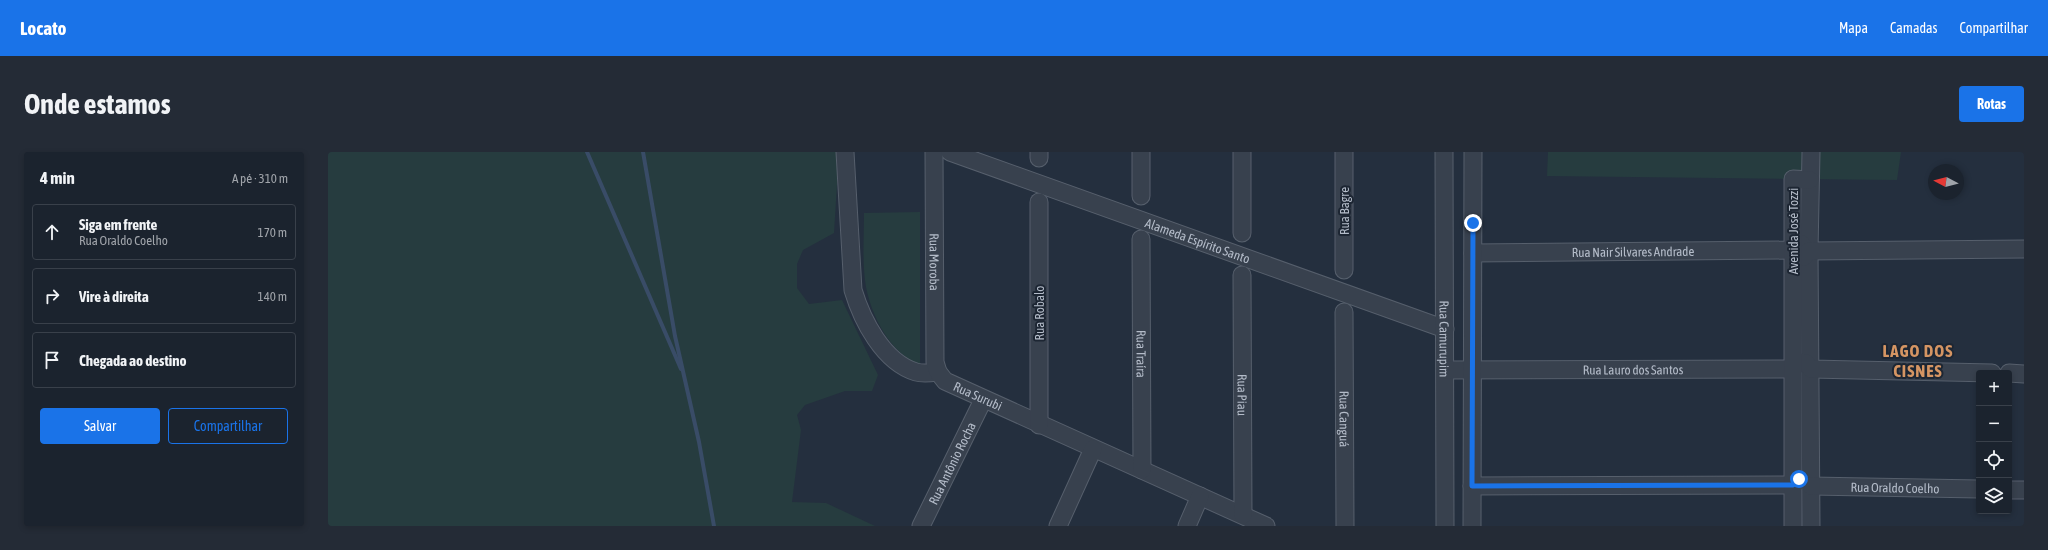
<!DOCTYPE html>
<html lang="pt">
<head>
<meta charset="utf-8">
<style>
  body { margin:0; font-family:"Asap Condensed",sans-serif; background:#242b36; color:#f1f3f6 }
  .controls { position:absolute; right:12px; bottom:12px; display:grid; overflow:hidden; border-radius:4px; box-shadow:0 2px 6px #0003 }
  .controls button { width:36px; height:36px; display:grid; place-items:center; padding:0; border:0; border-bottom:1px solid #39404a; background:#1b232e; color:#f1f3f6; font:20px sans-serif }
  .compass { position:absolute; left:1600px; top:12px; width:36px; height:36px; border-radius:50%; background:#1b232e; box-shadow:0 2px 6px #0003; rotate:277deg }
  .stop { position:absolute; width:12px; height:12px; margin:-9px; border:3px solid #1a73e8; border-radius:50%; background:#fff }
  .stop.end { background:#1a73e8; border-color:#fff; box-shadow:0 1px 4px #0008 }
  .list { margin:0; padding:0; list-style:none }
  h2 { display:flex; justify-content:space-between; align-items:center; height:52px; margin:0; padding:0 16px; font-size:17px }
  h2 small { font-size:13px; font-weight:400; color:#a0a4aa }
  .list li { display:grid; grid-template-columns:26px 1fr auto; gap:12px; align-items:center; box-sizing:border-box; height:56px; margin:0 8px 8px; padding:0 8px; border:1px solid #39404a; border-radius:4px }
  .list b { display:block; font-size:15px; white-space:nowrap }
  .list p { margin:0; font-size:13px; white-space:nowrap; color:#a0a4aa }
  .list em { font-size:13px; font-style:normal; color:#a0a4aa }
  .actions { display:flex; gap:8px; padding:12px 16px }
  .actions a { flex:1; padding:9px 0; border:1px solid #1a73e8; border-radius:4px; text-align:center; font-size:14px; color:#1a73e8 }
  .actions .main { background:#1a73e8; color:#fff }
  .icon { flex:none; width:22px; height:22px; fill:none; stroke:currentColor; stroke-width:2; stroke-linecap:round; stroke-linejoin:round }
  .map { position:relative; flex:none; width:1696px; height:374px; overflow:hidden; border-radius:4px }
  header { display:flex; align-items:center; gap:24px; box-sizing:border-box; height:56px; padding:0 20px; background:#1a73e8; color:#fff }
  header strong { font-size:19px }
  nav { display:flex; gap:22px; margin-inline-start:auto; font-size:14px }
  .intro { display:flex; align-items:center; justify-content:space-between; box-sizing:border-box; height:96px; padding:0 24px }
  h1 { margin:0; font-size:28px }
  .button { padding:10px 18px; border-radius:4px; background:#1a73e8; color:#fff; font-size:14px; font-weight:700 }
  main { display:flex; gap:24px; padding:0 24px }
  aside { flex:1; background:#1b232e; border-radius:4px; box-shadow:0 2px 6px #0003 }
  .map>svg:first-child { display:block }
  .green { fill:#263c3f }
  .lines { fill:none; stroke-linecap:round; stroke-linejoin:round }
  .stream { stroke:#394c67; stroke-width:4 }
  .minor-casing { stroke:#565f6c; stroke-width:19 }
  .minor { stroke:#38414e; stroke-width:17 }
  .route { stroke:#1a73e8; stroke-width:5 }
  .labels { text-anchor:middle; stroke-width:4; stroke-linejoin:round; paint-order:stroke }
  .street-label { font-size:13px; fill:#b4bcc9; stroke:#1d2633 }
  .district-label { font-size:17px; font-weight:bold; letter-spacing:1px; fill:#d59563; stroke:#1d2633 }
</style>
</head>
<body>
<header>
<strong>Locato</strong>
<nav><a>Mapa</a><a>Camadas</a><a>Compartilhar</a></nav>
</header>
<div class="intro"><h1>Onde estamos</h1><a class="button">Rotas</a></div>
<main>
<aside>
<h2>4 min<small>A pé · 310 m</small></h2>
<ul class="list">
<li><svg class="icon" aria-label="ahead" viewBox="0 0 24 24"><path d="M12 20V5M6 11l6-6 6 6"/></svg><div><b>Siga em frente</b><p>Rua Oraldo Coelho</p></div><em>170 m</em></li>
<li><svg class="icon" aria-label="right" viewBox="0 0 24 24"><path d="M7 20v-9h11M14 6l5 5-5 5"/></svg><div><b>Vire à direita</b></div><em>140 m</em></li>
<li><svg class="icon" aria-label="arrive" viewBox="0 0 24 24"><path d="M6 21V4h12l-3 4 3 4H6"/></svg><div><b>Chegada ao destino</b></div></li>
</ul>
<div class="actions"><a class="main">Salvar</a><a>Compartilhar</a></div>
</aside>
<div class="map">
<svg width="1696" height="374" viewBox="0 0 1696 374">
  <rect width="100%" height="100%" fill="#242f3e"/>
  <g class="green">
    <polygon points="0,0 511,0 506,81 475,98 469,112 469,136 481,152 514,148 550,223 544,239 517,239 477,253 469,263 473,278 464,350 498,351 547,374 0,374"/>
    <polygon points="1220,0 1573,0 1569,28 1219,24"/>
    <path d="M 592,60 L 592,213 C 562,201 544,165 538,135 C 534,111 536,85 536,61 Z"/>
  </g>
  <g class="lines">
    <g class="stream">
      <polyline points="259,0 353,217"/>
      <polyline points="315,0 347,184 371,290 386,374"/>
    </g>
    <defs>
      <g id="minor">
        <path d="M 517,0 L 525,138 C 534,168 555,210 588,220 C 595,222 602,221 610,220"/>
        <path id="s1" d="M 606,0 L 607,210 L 610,220 L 617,229 L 938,374"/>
        <path id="s2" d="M 622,0 L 1117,177"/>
        <polyline points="711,0 711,6"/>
        <polyline points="813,0 813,44"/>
        <polyline points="914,0 914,81"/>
        <polyline points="1016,0 1016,118"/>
        <path id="s3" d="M 1116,0 L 1117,374"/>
        <polyline points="1483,0 1481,99 1483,374"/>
        <polyline points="711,50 711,273"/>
        <path id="s4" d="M 813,87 L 814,318"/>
        <path id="s5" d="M 1145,101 L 1465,98 L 1471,92 L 1474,92"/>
        <polyline points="1473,104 1476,105 1481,99 1696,97"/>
        <path id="s6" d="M 914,123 L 915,363"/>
        <path id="s7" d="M 1016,160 L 1017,374"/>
        <path id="s8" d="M 1118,218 L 1465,217 L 1471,210 L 1478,211 L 1483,217 L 1664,221"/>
        <polyline points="1681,221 1696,222"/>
        <polyline points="1144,334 1465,333 1472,327"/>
        <path id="s9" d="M 1483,334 L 1651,337"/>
        <polyline points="1681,338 1696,338"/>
        <path id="s10" d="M 593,374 L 655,248"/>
        <polyline points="730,374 765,297"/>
        <polyline points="859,374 872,344"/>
        <polyline points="1144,374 1145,0"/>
        <polyline points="1465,374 1465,27 1482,28"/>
      </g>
    </defs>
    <use href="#minor" class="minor-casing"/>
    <use href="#minor" class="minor"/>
  </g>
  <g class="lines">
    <polyline class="route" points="1145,71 1144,334 1465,333 1471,327"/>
  </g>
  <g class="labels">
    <g class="street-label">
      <text transform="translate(1016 59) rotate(-90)" y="5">Rua Bagre</text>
      <text transform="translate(1465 79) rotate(-90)" y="5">Avenida José Tozzi</text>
      <text dy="5" stroke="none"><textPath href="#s2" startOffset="263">Alameda Espírito Santo</textPath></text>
      <text dy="5" stroke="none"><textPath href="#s5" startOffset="160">Rua Nair Silvares Andrade</textPath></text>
      <text dy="5" stroke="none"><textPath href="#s1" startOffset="110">Rua Moroba</textPath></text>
      <text transform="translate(711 161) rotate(-90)" y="5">Rua Robalo</text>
      <text dy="5" stroke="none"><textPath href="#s3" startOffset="187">Rua Camurupim</textPath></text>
      <text dy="5" stroke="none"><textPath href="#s4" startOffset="115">Rua Traíra</textPath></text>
      <text dy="5" stroke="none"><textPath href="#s8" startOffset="187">Rua Lauro dos Santos</textPath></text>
      <text dy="5" stroke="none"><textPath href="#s6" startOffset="120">Rua Piau</textPath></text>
      <text dy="5" stroke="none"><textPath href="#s1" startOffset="268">Rua Surubi</textPath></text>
      <text dy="5" stroke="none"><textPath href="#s7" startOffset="107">Rua Canguá</textPath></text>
      <text dy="5" stroke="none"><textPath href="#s10" startOffset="70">Rua Antônio Rocha</textPath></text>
      <text dy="5" stroke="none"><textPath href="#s9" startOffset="84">Rua Oraldo Coelho</textPath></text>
    </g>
    <g class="district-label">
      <text x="1590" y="205">LAGO DOS<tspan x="1590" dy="20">CISNES</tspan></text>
    </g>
  </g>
</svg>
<div class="controls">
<button>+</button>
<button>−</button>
<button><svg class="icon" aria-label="locate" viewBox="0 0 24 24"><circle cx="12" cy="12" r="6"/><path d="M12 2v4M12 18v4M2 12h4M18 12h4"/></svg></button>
<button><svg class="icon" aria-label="layers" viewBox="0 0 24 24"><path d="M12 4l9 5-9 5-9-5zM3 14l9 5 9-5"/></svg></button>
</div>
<svg class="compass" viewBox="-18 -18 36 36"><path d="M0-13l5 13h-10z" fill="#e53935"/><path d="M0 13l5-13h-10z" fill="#a0a4aa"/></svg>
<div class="stop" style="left:1471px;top:327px"></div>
<div class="stop end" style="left:1145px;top:71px"></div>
</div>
</main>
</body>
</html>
